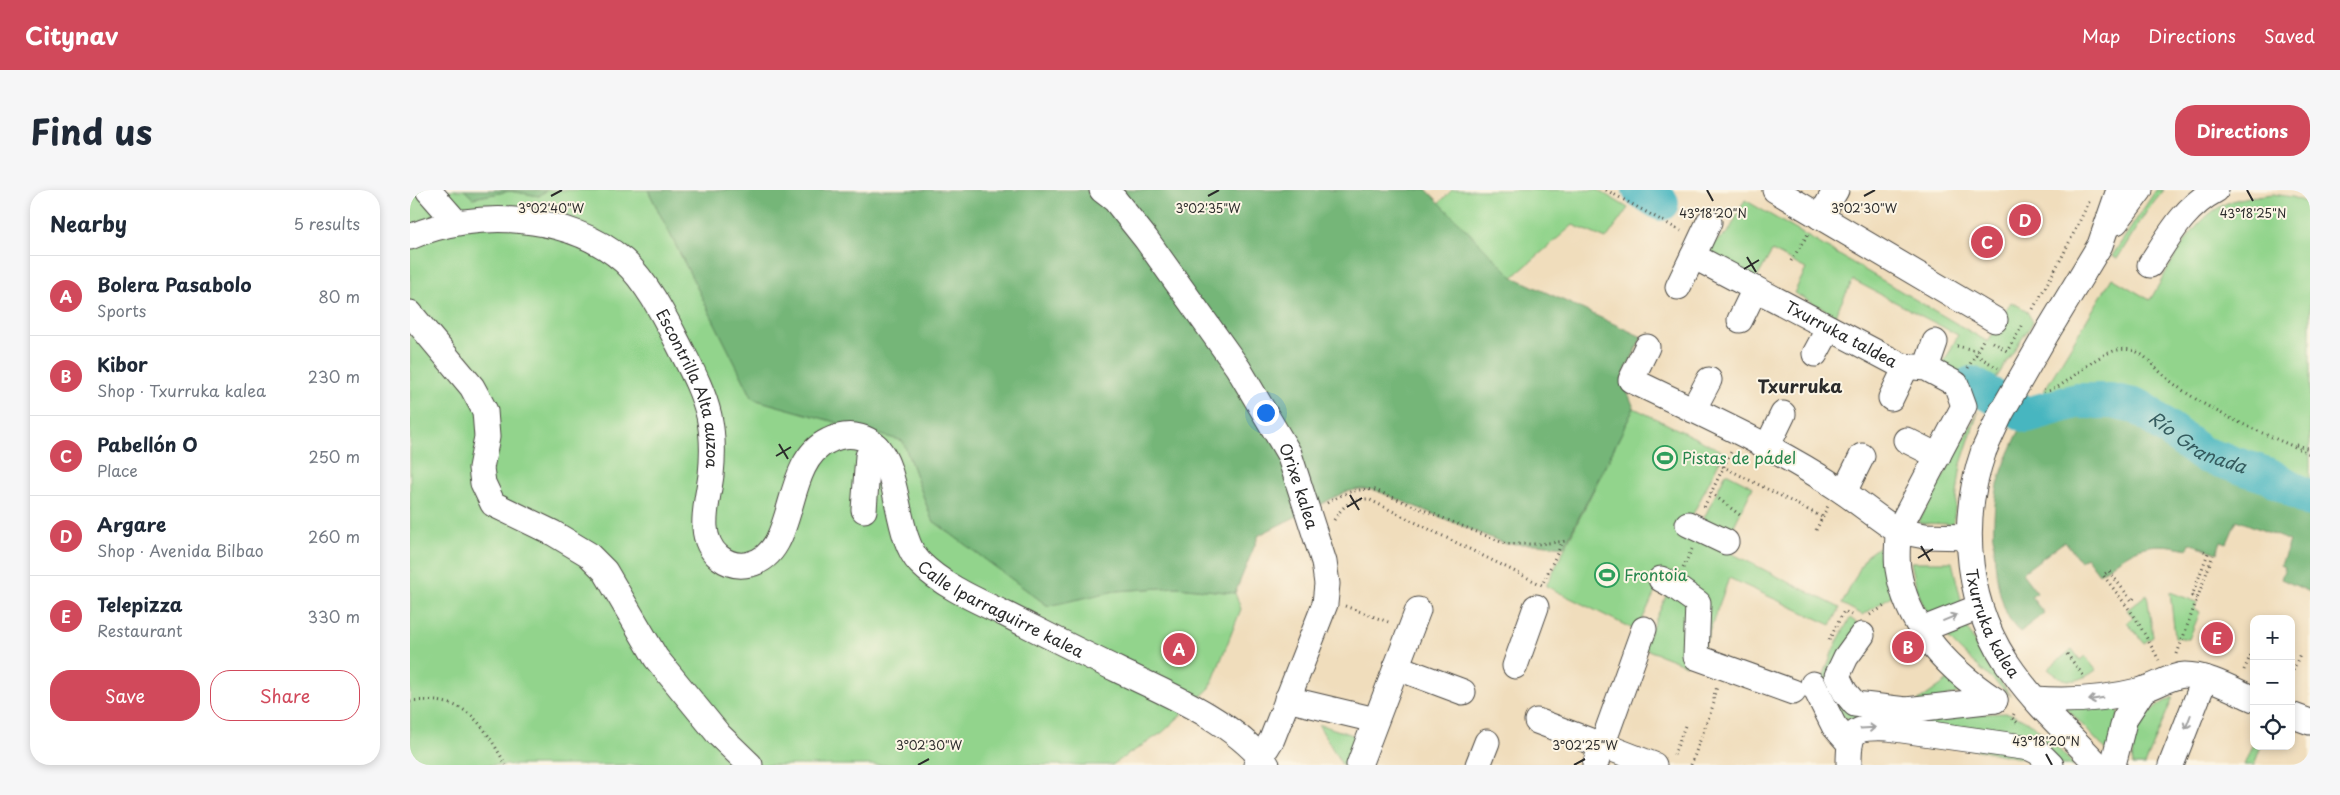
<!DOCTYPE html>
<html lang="en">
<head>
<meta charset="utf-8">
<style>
  body { margin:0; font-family:"Playpen Sans",sans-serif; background:#f6f6f7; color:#1f2937 }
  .controls { position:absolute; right:15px; bottom:15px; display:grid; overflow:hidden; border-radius:10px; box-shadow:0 2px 8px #0003 }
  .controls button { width:45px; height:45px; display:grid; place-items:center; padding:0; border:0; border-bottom:1px solid #e0e1e3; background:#fff; color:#1f2937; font:25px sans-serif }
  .you { position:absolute; left:855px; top:222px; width:18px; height:18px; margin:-12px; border:4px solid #fff; border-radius:50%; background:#1a73e8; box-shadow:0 0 0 8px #1a73e833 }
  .badge { display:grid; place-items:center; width:32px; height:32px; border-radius:50%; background:#d1495b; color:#fff; font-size:16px; font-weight:700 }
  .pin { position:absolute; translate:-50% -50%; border:2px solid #fff; box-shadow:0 1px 5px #0006 }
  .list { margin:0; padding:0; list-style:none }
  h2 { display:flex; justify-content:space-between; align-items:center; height:65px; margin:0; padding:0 20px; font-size:21px }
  h2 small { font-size:16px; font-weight:400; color:#747a83 }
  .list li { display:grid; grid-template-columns:32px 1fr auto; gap:15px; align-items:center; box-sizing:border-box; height:80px; padding:0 20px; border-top:1px solid #e0e1e3 }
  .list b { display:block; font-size:19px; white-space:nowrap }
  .list p { margin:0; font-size:16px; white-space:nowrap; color:#747a83 }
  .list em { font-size:16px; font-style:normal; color:#747a83 }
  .actions { display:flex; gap:10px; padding:15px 20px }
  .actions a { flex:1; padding:11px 0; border:1px solid #d1495b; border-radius:20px; text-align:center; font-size:18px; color:#d1495b }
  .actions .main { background:#d1495b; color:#fff }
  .icon { flex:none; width:28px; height:28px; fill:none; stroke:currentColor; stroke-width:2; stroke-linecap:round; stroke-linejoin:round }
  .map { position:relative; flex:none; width:1900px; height:575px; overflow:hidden; border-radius:20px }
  header { display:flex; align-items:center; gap:30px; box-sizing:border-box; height:70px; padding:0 25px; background:#d1495b; color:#fff }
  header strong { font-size:24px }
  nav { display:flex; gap:28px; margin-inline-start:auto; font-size:18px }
  .intro { display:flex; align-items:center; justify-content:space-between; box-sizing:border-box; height:120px; padding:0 30px }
  h1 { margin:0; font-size:35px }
  .button { padding:12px 22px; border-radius:20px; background:#d1495b; color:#fff; font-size:18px; font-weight:700 }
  main { display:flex; gap:30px; padding:0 30px }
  aside { flex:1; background:#fff; border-radius:20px; box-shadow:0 2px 8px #0003 }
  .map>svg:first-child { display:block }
  .green { fill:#92d48c; stroke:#5e805c }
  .forest { fill:#75b678; stroke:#507052 }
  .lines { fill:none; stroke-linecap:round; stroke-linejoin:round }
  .river { stroke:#47b6c0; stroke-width:36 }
  .minor-casing { stroke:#494641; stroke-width:27 }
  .path { stroke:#494641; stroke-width:3; stroke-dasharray:1 4; stroke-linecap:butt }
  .minor { stroke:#fff; stroke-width:25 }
  .minor-bridge-casing { stroke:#494641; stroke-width:27; stroke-linecap:butt }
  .minor-bridge { stroke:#fff; stroke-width:25 }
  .oneway { stroke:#a0a0a0 }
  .ticks { fill:none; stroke:#2b2b2b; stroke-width:2 }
  .labels { text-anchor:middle; stroke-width:4; stroke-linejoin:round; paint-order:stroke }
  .street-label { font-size:16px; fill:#2b2b2b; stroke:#fcf5e5 }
  .leisure-label { font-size:16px; fill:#27864d; stroke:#fcf5e5; text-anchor:start }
  .neighbourhood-label { font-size:18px; font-weight:bold; fill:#2b2b2b; stroke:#fcf5e5 }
  .water-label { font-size:18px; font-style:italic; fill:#355c5f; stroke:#fcf5e5 }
  .ticks-label { font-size:12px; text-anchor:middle; fill:#2b2b2b; stroke:#fcf5e5; stroke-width:4; stroke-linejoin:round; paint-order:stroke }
</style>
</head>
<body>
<header>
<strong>Citynav</strong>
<nav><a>Map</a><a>Directions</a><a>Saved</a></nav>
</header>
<div class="intro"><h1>Find us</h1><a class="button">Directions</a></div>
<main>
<aside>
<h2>Nearby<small>5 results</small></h2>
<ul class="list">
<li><span class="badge">A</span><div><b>Bolera Pasabolo</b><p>Sports</p></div><em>80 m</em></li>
<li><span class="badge">B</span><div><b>Kibor</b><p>Shop · Txurruka kalea</p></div><em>230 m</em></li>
<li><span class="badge">C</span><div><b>Pabellón O</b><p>Place</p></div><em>250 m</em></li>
<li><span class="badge">D</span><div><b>Argare</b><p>Shop · Avenida Bilbao</p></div><em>260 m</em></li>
<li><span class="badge">E</span><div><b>Telepizza</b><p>Restaurant</p></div><em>330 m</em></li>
</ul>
<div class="actions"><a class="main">Save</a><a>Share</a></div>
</aside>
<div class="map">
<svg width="1900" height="575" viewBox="0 0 1900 575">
  <rect width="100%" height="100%" fill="#fcf5e5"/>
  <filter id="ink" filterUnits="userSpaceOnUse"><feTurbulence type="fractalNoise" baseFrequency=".02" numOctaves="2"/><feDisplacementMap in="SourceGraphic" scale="10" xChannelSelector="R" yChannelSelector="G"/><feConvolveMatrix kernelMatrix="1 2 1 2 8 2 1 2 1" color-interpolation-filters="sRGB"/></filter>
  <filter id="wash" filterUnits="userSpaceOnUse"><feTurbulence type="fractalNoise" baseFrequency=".0096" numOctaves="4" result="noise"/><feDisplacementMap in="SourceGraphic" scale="20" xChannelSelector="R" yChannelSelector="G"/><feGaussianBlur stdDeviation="1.12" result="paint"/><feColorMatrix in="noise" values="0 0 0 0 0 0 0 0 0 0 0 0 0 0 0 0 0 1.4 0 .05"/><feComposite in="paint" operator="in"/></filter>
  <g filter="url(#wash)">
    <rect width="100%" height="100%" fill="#f0ddbc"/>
    <g class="green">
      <polygon points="0,0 54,0 63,8 100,1 129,6 137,0 238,0 343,209 493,251 522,330 638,416 645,412 705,401 767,397 825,403 831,419 800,498 753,542 702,575 0,575"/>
      <polygon points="1042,0 1188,0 1218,18 1196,49 1163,35 1103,87 1020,22"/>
      <polygon points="1746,0 1754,0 1737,21 1707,69 1702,66"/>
      <path d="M 1863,4 L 1882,7 L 1900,14 L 1900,302 L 1861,279 L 1794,258 L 1730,212 L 1702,205 L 1663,206 L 1626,214 L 1702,88 L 1740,110 C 1760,77 1780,30 1817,13 C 1831,7 1848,6 1863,4 Z"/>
      <polygon points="1335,10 1578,152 1601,112 1616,120 1623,132 1583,193 1557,180 1550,191 1530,180 1548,145 1443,90 1425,125 1384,103 1396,79 1362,61 1342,97 1293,71 1300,55 1318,43"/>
      <polygon points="1224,218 1314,262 1278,334 1313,359 1430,418 1421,435 1319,388 1291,464 1276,475 1233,458 1257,404 1251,389 1227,441 1136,396"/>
      <polygon points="1568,222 1551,274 1543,334 1508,333"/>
      <polygon points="1316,283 1343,297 1319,346 1292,332"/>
      <polygon points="1474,353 1483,358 1487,402 1453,425 1432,414 1456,366"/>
      <path d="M 1501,372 L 1542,372 L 1558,439 L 1570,464 L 1601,506 C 1575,482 1524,442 1511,410 C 1506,399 1504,385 1501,372 Z"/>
      <polygon points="1760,402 1787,412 1784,419 1790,422 1779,449 1765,447"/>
      <polygon points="1737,404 1743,447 1734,453 1717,432 1723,427 1717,420"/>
      <path d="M 1440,428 L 1452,437 L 1422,486 L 1442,518 L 1502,526 L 1598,523 C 1625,530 1645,556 1664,575 L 1647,575 L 1450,538 L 1430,524 L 1411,493 L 1423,460 Z"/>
      <path d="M 1662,459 L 1670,470 L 1675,466 L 1686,480 C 1667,494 1656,494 1638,479 Z"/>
      <polygon points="1548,483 1565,497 1496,520"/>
      <polygon points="1710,504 1704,569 1651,512"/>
      <path d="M 1763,507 L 1735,575 L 1723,575 C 1719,543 1734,521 1763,507 Z"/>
      <polygon points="908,534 949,547 940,575 932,575"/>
      <polygon points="1844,551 1844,556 1851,556 1844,575 1834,575"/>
    </g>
    <g class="forest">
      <polygon points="54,0 137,0 129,6 100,1 63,8"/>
      <polygon points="238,0 1017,0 1103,87 1232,147 1212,188 1224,218 1154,357 1128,354 1096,354 965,300 950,299 935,302 849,345 825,403 767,397 705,401 638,416 522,330 493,251 343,209"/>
      <path d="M 1666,211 L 1701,211 L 1729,217 L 1792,264 L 1860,286 L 1900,309 L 1900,402 L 1871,389 L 1875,377 L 1871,375 L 1880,351 L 1827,330 L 1817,353 L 1811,351 L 1807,363 L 1780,353 L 1778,359 C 1734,349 1724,359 1689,384 L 1676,367 L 1670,371 L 1655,351 L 1612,383 L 1627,403 L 1621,407 L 1634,423 L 1610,442 C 1581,420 1580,329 1588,295 C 1594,271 1606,248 1617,225 Z"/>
    </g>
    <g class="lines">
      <g class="river">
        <polyline points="1230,0 1251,13"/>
        <path id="s1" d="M 1561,194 L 1617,225 L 1666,211 L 1701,211 L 1729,217 L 1792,264 L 1860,286 L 1900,309"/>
      </g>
    </g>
  </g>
  <g filter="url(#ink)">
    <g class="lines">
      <defs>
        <g id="minor">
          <polyline points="18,0 46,32"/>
          <path id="s2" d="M 692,0 L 705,10 L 736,49 L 828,178 L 879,264 L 914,372 L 917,394 L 915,414 L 862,549 L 846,575"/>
          <polyline points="1365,0 1585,130"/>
          <polyline points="1410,27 1426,0"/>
          <polyline points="1706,32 1730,0"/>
          <path id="s3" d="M 0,47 C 64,19 159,23 214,71 C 237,92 254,126 268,153 C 280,177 293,200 299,226 C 303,245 303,266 301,285 C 298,311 285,347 309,367 C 318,374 329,377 340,374 C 389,363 371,273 418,251 C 428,246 439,244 450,247 C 494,258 480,342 510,373 C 533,396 566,410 595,424 C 633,443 670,462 708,480 C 758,504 822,530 857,575"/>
          <polyline points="1283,66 1299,32"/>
          <path d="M 1740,75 C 1759,46 1774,17 1806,0"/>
          <path id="s4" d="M 1268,97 L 1283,66 L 1492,176 L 1516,178 L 1546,194 L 1554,216 L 1488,341 L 1515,346 L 1558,347"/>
          <polyline points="0,123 62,197 75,221 77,247 71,278 73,293 83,314 143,343 178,364 195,381 246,468 309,545 340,575"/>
          <polyline points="1330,130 1345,99"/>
          <polyline points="1638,141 1690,55 1709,0"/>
          <path d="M 1237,157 L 1221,190 C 1291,224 1364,256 1429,299 C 1449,312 1467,328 1488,341 C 1488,353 1486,367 1488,379 C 1497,437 1538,479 1585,510"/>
          <polyline points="1405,164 1419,138"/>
          <polyline points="1516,178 1525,152"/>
          <polyline points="1481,208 1496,177"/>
          <polyline points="1283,220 1299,190"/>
          <polyline points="1496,250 1528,266"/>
          <polyline points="1357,257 1373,224"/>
          <path id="s5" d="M 1574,260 C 1548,334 1556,419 1604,483 C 1628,517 1660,545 1688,575"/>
          <polyline points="1434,302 1452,266"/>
          <polyline points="454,320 458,266 467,257"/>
          <polyline points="1278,334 1316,352"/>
          <polyline points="1251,389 1264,396 1288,413 1286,467 1383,502"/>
          <polyline points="1511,440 1569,417"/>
          <polyline points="1452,445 1436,467 1427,486 1435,502 1445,514 1496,520 1585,510"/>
          <polyline points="1105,476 1126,417"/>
          <polyline points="986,477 1053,502"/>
          <polyline points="1403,494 1424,536 1440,554"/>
          <polyline points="877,509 965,530"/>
          <path d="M 1625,509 C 1662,512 1696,509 1732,500 C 1747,496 1759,486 1775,485 C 1798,485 1823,500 1844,509"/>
          <polyline points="1881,525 1900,532"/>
          <polyline points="1127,531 1183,552"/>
          <polyline points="1200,558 1244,575"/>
          <polyline points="949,575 1008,420"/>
          <polyline points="1068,575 1077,552"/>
          <polyline points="1185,575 1234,439"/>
          <path d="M 1439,575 C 1439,539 1444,537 1478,538 L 1620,558 L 1628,562 L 1641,575"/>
          <polyline points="1703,575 1715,528 1734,499"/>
          <polyline points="1761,575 1795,488"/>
        </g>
      </defs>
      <use href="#minor" class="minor-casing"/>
      <g class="path">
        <polyline points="1196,0 1271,41"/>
        <polyline points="1381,71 1398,44"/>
        <polyline points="1623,119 1652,67 1680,10"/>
        <polyline points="1583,152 1597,161 1614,133"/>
        <polyline points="1547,156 1568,161"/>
        <polyline points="1566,165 1588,178"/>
        <polyline points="1558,178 1574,148"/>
        <path d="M 1634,201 C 1655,203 1688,153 1721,160 C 1736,163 1747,181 1759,190 C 1803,225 1850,241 1900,264"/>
        <polyline points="1886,255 1900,259"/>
        <polyline points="1308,274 1412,327"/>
        <polyline points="1301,303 1330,325"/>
        <path d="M 917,313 C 934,303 945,298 965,300 L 1096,354 L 1128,354 L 1157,351"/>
        <polyline points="1294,317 1321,262"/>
        <path d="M 924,330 C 933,316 940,309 958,309 L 1132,395 L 1153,351"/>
        <polyline points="1406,340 1418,316"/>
        <polyline points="1273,378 1282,359"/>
        <polyline points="1724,408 1722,411 1699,381 1693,385 1725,427 1749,470"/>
        <polyline points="1787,408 1782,406 1798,363 1794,361"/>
        <polyline points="935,416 981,433"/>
        <polyline points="1460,425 1476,415"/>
        <polyline points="1419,450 1434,421 1441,425"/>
        <polyline points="1657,464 1675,488"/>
        <polyline points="1767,464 1803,365"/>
        <polyline points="1834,480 1844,458"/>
        <polyline points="1881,485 1890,464"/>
        <path d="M 0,511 C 57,506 70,530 96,575"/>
        <polyline points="1604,524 1602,528 1609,534"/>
        <polyline points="1264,565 1276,533"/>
        <polyline points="1281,575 1304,513 1304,505 1307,497"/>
      </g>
      <use href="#minor" class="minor"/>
      <defs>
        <polyline id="minor-bridge" points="1574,260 1591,223 1638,141"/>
      </defs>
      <use href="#minor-bridge" class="minor-bridge-casing"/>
      <use href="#minor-bridge" class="minor-bridge"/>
    </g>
    <defs><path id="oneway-shaft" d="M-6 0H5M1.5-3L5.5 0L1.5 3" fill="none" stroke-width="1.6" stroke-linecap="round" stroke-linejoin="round" transform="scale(1.25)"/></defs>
    <g class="oneway">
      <use href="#oneway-shaft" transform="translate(1540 428) rotate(-23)"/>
      <use href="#oneway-shaft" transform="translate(1686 509) rotate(171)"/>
      <use href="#oneway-shaft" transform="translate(1778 532) rotate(111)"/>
      <use href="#oneway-shaft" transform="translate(1458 538) rotate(-3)"/>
    </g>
  </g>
  <path class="ticks" d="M 1297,0 L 1303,11M 1837,0 L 1843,11M 141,6 L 152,0M 798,6 L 809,0M 1454,6 L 1465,0M 1337,67 L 1346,82M 1334,79 L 1349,70M 369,254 L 378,269M 366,266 L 381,257M 940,305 L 949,320M 937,317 L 952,308M 1511,356 L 1520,371M 1508,368 L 1523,359M 1636,564 L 1642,575M 508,575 L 519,569M 1164,575 L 1175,569"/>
  <defs>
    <symbol id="stadium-ring" viewBox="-11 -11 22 22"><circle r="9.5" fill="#fcf5e5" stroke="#2e9e5b" stroke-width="1.5"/><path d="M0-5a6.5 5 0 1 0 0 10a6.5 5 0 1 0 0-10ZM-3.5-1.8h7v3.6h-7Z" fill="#2e9e5b"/></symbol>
  </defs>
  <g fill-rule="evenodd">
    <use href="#stadium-ring" x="1241" y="254" width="28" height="28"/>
    <use href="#stadium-ring" x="1183" y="371" width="28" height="28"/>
  </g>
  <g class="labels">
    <g class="street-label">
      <text dy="6" stroke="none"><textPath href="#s4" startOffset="202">Txurruka taldea</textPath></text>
      <text dy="6" stroke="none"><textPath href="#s3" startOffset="372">Escontrilla Alta auzoa</textPath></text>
      <text dy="6" stroke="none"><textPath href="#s2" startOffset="358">Orixe kalea</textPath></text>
      <text dy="6" stroke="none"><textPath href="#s3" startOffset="1006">Calle Iparraguirre kalea</textPath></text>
      <text dy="6" stroke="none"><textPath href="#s5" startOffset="179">Txurruka kalea</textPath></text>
    </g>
    <g class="leisure-label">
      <text x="1272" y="274">Pistas de pádel</text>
      <text x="1214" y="391">Frontoia</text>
    </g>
    <g class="neighbourhood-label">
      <text x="1390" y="203">Txurruka</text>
    </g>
    <g class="water-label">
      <text dy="6" stroke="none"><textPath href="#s1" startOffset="248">Río Granada</textPath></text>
    </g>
  </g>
  <g class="ticks-label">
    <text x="798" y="23">3°02'35"W</text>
    <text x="141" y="23">3°02'40"W</text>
    <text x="1454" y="23">3°02'30"W</text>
    <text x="1843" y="28">43°18'25"N</text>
    <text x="1303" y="28">43°18'20"N</text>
    <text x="1636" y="556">43°18'20"N</text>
    <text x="519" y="560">3°02'30"W</text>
    <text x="1175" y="560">3°02'25"W</text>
  </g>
</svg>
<div class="controls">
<button>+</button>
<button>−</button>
<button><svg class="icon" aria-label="locate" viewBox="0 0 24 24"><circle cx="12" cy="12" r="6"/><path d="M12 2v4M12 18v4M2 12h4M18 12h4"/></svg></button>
</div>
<div class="you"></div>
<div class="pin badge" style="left:769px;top:459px">A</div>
<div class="pin badge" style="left:1498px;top:457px">B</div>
<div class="pin badge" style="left:1577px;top:52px">C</div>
<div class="pin badge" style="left:1615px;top:30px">D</div>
<div class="pin badge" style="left:1807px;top:448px">E</div>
</div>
</main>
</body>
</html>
